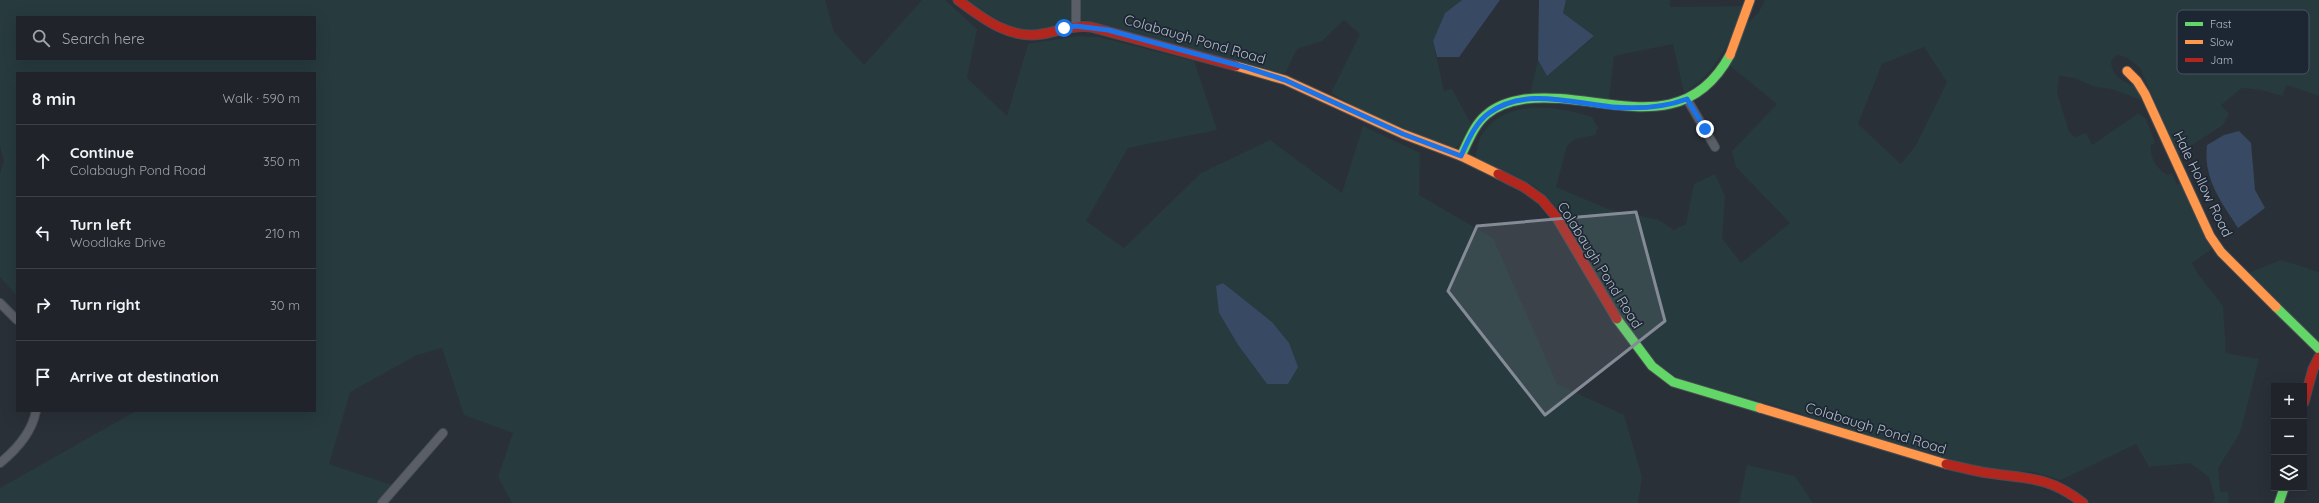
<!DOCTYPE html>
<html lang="en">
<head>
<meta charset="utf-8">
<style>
  body { margin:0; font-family:Quicksand,sans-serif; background:#282c32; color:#f1f3f6 }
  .controls { position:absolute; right:12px; bottom:12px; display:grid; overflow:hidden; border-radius:0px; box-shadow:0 4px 16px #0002 }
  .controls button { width:36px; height:36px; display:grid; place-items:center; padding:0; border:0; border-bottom:1px solid #3d4147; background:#20242a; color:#f1f3f6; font:20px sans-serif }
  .stop { position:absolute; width:12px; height:12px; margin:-9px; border:3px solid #1a73e8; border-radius:50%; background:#fff }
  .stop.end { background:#1a73e8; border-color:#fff; box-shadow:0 1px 4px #0008 }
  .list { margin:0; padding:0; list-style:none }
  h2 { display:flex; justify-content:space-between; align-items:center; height:52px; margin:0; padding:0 16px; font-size:17px }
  h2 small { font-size:13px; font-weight:400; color:#a2a4a8 }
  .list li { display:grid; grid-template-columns:26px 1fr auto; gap:12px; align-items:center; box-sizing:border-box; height:72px; padding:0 16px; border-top:1px solid #3d4147 }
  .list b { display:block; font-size:15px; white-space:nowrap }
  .list p { margin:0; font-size:13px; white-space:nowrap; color:#a2a4a8 }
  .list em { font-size:13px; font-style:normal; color:#a2a4a8 }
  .icon { flex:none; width:22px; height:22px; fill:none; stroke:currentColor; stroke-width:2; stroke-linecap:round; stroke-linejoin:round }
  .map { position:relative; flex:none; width:2319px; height:503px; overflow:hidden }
  .search { position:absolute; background:#20242a; box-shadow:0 4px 16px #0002; left:16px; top:16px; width:300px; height:44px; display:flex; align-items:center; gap:10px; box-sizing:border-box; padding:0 14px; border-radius:0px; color:#a2a4a8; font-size:15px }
  .panel { position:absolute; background:#20242a; box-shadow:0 4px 16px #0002; left:16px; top:72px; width:300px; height:340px; border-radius:0px }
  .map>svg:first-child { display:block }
  .green { fill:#273a3e; fill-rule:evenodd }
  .water { fill:#384963 }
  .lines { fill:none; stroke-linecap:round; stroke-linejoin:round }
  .street-casing { stroke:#484c53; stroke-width:10 }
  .fast-casing { stroke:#484c53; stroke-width:11 }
  .slow-casing { stroke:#484c53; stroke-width:11 }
  .jam-casing { stroke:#484c53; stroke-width:11 }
  .street { stroke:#5a5e66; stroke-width:8 }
  .fast { stroke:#63d668; stroke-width:9 }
  .slow { stroke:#ff974d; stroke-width:9 }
  .jam { stroke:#b3261e; stroke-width:9 }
  .route { stroke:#1a73e8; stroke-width:5 }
  .marked { fill:#848b96; fill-opacity:0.2; stroke:#848b96; stroke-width:3; stroke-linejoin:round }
  .labels { text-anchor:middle; stroke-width:3.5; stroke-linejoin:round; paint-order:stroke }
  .street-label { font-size:14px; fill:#b4bcc9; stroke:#1d2633 }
  .key { fill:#1d2633; stroke:#4a5360; stroke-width:1 }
  .key-label { font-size:11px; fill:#b4bcc9 }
</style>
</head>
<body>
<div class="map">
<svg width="2319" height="503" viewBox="0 0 2319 503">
  <rect width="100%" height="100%" fill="#2a3038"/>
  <g class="green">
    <path d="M 0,0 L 825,0 L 834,32 L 864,65 L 922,0 L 945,0 L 977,29 L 967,78 L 1007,116 L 1028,44 L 1077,36 L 1099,37 L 1194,61 L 1217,130 L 1128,148 L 1086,221 L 1124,248 L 1201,173 L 1270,140 L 1342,193 L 1363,126 L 1420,153 L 1419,195 L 1493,238 L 1557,384 L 1624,415 L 1642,477 L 1638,503 L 512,503 L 498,477 L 513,433 L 464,415 L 442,348 L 417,355 L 350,392 L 329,464 L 392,485 L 379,503 L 0,503 L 0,488 L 136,411 L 315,411 L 315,73 L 17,73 L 17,296 L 0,277 L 0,173 L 4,162 L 0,146 ZM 17,17 L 315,17 L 315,59 L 17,59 ZM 1256,310 L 1272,322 L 1267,384 L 1238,345 L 1219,313 Z"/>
    <polygon points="965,0 1462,0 1445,13 1433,42 1444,91 1452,89 1471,124 1459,145 1454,149 1361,110 1331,93 1360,34 1344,20 1322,41 1297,49 1285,74 1083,20 1032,32 1007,25"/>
    <path d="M 1566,0 L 1670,0 L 1670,7 L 1743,6 C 1731,42 1716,73 1684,93 L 1673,44 L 1614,56 L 1609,99 L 1530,94 L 1538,60 L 1547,76 L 1594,37 L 1563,13 Z"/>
    <path d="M 1765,0 L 2319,0 L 2319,96 L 2287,85 L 2282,96 L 2262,90 L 2242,88 L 2221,105 L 2229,114 L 2223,125 L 2178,154 L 2140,68 L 2126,57 L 2117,55 L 2111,61 C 2113,89 2140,77 2141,100 L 2112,89 L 2095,87 L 2075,78 L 2059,76 L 2057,92 L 2069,132 L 2075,137 L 2086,133 L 2092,145 L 2139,113 L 2146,119 L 2155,143 L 2151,145 C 2150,159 2156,167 2167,175 L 2172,173 L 2177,185 L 2180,183 L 2212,249 L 2192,263 L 2198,274 L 2223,306 L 2226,353 L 2259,359 L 2240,433 L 2218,468 L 2220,492 L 2228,492 L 2229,503 L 2212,503 L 2215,498 L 2209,477 L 2190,463 L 2149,467 L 2136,444 L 2061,480 L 2033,472 L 2006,471 L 1947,460 L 1934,454 L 1868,437 L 1793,411 L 1678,378 L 1657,364 L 1638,341 L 1620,316 L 1579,247 L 1566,220 L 1549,199 L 1534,186 L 1519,178 L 1475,157 C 1477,151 1478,142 1481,136 C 1504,98 1555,105 1592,117 L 1598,128 L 1595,135 L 1575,139 L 1567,146 L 1556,187 L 1608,209 L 1659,220 L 1674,230 L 1686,224 L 1694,184 L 1715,174 L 1725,196 L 1722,238 L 1741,263 L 1790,223 L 1736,167 L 1732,151 L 1777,104 L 1729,65 L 1747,23 L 1759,12 ZM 1924,47 L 1947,82 L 1916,145 L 1901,164 L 1858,124 L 1882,64 Z"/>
    <polygon points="2281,260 2319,272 2319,342 2248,273"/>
    <polygon points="1747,465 1795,476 1813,503 1739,503"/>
  </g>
  <g class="water">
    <polygon points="1462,0 1500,0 1459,57 1437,57 1433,41 1445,13"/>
    <polygon points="1539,0 1566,0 1563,13 1594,36 1547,76 1538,60"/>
    <path d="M 2239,131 L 2251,143 L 2255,190 L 2265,208 L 2238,228 C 2221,201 2203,179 2207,145 L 2224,135 Z"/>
    <polygon points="1223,283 1272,322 1289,343 1298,367 1288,384 1267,384 1238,345 1219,313 1216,286"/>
  </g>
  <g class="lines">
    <defs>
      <g id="street">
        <polyline points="1076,26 1076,0"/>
        <polyline points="1687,99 1715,147"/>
        <polyline points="0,303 17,320"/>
        <path d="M 0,463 C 16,450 32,432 36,411"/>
        <polyline points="382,503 443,433"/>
      </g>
      <g id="fast">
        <path d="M 1461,156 C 1468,142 1474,125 1486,115 C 1496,106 1512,101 1525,99 C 1600,90 1682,143 1730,55"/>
        <polyline points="2276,307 2319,349"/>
        <polyline points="1617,319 1652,366 1673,382 1760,408"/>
        <polyline points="2279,503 2284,488"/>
      </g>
      <g id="slow">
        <polyline points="1730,55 1750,0"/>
        <polyline points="1236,66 1285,80 1403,134 1461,156 1498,174"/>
        <polyline points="2127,71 2137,81 2145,94 2210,236 2221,252 2276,307"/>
        <polyline points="1760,408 1946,464"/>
      </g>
      <g id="jam">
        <path d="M 958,0 C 982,18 1010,40 1042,34 C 1059,31 1073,25 1091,27 L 1236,66"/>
        <polyline points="1498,174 1524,187 1542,200 1557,218 1617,319"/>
        <polyline points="2304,402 2313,369 2319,357"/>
        <path d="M 1946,464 C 1959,467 1974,471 1988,473 C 2028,479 2049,476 2083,503"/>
      </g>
    </defs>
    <use href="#street" class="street-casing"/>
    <use href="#fast" class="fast-casing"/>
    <use href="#slow" class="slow-casing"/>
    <use href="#jam" class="jam-casing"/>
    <use href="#street" class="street"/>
    <use href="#fast" class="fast"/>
    <use href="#slow" class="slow"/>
    <use href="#jam" class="jam"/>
  </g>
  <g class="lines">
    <path class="route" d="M 1064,28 L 1076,26 L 1108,30 L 1248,68 L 1285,80 L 1403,134 L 1461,156 C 1468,141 1475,123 1489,113 C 1525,87 1572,103 1612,107 C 1637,109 1663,108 1687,99 L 1705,129"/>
  </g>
  <path class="marked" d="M 1636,212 L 1665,321 L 1545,415 L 1448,291 L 1477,226 Z"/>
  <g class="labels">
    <g class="street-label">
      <text transform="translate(1195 39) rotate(16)" y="5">Colabaugh Pond Road</text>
      <text transform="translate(2203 184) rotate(64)" y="5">Hale Hollow Road</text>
      <text transform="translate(1600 265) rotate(58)" y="5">Colabaugh Pond Road</text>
      <text transform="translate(1876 428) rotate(17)" y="5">Colabaugh Pond Road</text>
    </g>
  </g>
  <rect x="2177" y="10" width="132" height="64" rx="6" class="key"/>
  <rect x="2185" y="22" width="18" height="4" fill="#63d668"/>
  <rect x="2185" y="40" width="18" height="4" fill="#ff974d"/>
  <rect x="2185" y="58" width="18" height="4" fill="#b3261e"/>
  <g class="key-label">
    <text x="2210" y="28">Fast</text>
    <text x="2210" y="46">Slow</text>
    <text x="2210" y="64">Jam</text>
  </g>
</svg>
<div class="controls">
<button>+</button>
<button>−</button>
<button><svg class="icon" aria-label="layers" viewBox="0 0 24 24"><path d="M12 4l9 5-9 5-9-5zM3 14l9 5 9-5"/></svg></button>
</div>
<div class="stop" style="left:1064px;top:28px"></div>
<div class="stop end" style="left:1705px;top:129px"></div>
<div class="search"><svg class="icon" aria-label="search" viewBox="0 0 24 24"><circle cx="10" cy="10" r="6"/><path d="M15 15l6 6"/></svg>Search here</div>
<section class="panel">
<h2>8 min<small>Walk · 590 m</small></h2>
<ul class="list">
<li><svg class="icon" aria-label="ahead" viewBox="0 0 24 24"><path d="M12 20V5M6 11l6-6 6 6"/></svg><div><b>Continue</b><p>Colabaugh Pond Road</p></div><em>350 m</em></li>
<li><svg class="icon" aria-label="left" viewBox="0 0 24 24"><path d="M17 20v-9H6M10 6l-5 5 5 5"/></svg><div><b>Turn left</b><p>Woodlake Drive</p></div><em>210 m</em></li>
<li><svg class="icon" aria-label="right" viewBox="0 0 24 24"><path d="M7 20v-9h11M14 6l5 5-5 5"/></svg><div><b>Turn right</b></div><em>30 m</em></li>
<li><svg class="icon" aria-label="arrive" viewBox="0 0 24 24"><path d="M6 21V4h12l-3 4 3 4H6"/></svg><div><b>Arrive at destination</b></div></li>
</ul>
</section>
</div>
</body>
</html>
